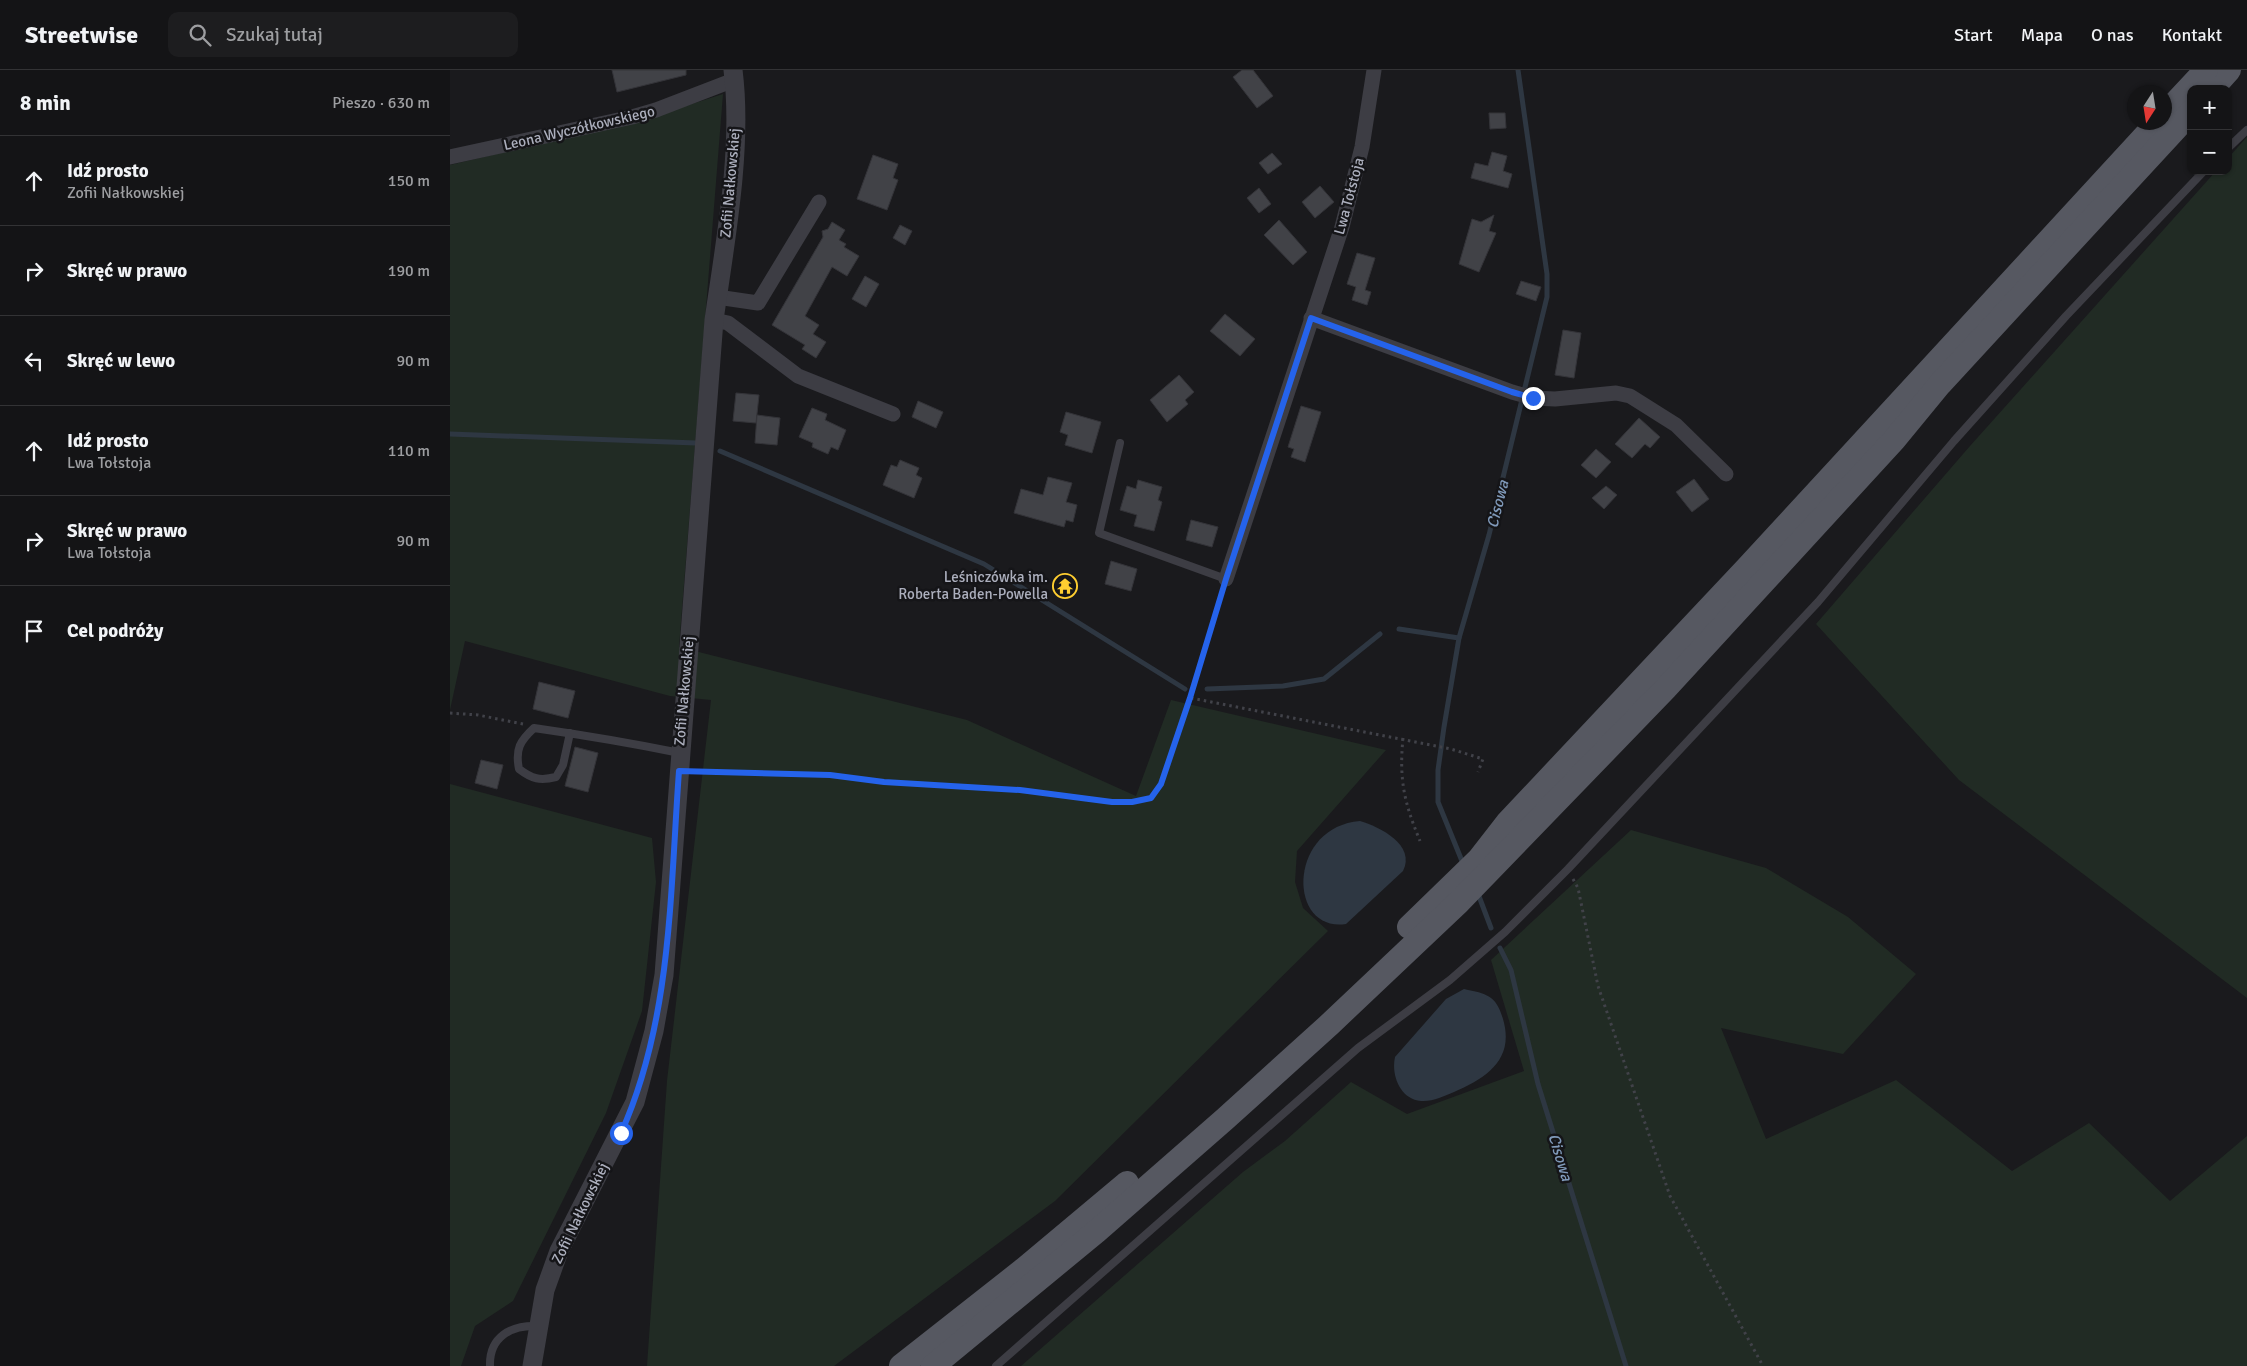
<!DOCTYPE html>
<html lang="pl">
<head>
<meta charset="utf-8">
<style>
  body { margin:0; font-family:Signika,sans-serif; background:#1d1d1f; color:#f1f3f6 }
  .controls { position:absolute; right:15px; top:15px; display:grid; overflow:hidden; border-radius:10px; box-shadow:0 1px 4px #0004 }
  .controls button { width:45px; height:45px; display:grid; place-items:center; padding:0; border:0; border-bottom:1px solid #333335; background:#141416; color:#f1f3f6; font:25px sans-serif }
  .compass { position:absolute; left:1677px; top:15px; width:45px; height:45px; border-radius:50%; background:#141416; box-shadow:0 1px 4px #0004; rotate:192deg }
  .stop { position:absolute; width:15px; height:15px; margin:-11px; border:4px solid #2563eb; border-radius:50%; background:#fff }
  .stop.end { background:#2563eb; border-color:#fff; box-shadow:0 1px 5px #0008 }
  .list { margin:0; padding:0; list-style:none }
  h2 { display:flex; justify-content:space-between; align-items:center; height:65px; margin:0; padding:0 20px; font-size:21px }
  h2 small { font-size:16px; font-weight:400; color:#9d9ea1 }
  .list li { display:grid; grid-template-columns:32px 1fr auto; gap:15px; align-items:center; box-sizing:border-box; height:90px; padding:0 20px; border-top:1px solid #333335 }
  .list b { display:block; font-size:19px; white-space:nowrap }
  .list p { margin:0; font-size:16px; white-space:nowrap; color:#9d9ea1 }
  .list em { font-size:16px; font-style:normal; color:#9d9ea1 }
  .icon { flex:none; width:28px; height:28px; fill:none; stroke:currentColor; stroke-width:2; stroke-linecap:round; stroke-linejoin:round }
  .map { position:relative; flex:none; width:1797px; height:1296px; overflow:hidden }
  header { display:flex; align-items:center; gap:30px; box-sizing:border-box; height:70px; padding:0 25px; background:#141416; border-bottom:1px solid #333335 }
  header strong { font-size:24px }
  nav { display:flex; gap:28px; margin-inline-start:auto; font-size:18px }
  .search { width:350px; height:45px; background:#1d1d1f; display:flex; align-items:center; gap:12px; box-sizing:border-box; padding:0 18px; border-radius:10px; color:#9d9ea1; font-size:19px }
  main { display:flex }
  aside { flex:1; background:#141416 }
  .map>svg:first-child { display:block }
  .green { fill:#212b24 }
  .water { fill:#2e3742 }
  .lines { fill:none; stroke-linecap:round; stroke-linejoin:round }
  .stream { stroke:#2e3742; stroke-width:5 }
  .building { fill:#414247; stroke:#343439 }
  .path { stroke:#414249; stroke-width:3; stroke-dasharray:2.5 4; stroke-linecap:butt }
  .service { stroke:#3d3d44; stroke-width:8 }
  .minor { stroke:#3d3d44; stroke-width:15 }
  .tertiary { stroke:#3d3d44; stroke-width:19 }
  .primary { stroke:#565861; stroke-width:24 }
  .route { stroke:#2563eb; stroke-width:6 }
  .labels { text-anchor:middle; stroke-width:5; stroke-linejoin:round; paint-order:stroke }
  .street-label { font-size:15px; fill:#acafbd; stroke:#151518 }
  .poi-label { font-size:15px; fill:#acafbd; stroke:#151518; text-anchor:end }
  .water-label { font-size:16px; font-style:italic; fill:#809aba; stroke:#151518 }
</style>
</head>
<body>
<header>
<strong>Streetwise</strong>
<div class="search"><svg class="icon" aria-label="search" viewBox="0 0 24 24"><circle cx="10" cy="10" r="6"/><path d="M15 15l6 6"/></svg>Szukaj tutaj</div>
<nav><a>Start</a><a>Mapa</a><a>O nas</a><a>Kontakt</a></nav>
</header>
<main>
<aside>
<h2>8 min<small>Pieszo · 630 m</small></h2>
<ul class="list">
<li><svg class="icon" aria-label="ahead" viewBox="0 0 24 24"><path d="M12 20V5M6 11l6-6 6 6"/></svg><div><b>Idź prosto</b><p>Zofii Nałkowskiej</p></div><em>150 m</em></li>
<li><svg class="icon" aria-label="right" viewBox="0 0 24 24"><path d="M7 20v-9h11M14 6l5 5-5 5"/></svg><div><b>Skręć w prawo</b></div><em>190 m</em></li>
<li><svg class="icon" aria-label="left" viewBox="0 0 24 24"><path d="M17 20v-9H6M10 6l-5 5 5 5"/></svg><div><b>Skręć w lewo</b></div><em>90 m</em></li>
<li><svg class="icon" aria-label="ahead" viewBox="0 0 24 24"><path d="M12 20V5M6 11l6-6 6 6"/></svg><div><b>Idź prosto</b><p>Lwa Tołstoja</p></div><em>110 m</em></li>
<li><svg class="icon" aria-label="right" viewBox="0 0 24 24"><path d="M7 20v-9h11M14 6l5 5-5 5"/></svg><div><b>Skręć w prawo</b><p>Lwa Tołstoja</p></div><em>90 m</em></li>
<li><svg class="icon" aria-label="arrive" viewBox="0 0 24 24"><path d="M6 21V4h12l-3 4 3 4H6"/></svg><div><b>Cel podróży</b></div></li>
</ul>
</aside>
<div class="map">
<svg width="1797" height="1296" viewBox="0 0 1797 1296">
  <rect width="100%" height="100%" fill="#1a1a1d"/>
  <g class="green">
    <polygon points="273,24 229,577 517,650 686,726 721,630 936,680 847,781 845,812 853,838 878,861 605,1131 384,1296 197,1296 217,1011 261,630 220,626 15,571 0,640 0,95 198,48"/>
    <polygon points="1797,67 1797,928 1509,710 1366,554 1520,376 1766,101 1778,101 1778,88"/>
    <polygon points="0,714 202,768 206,812 192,941 156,1043 63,1231 25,1256 11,1296 0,1296"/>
    <polygon points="1181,760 1316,798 1398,847 1466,904 1393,984 1271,958 1316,1069 1446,1010 1562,1101 1639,1053 1720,1131 1797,1066 1797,1296 571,1296 793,1102 835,1071 901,1012 957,1044 1074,1001 1041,890"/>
  </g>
  <g class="water">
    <path d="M 910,751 C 930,757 966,775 953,801 L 896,854 C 837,863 837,757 910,751 Z"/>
    <path d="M 1014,919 C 1037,924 1046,925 1053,949 C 1065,990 1036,1008 1004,1022 C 994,1026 982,1032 971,1031 C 950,1029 941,1005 945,987 L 996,929 Z"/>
  </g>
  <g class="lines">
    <g class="stream">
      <polyline points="0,364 246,373"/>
      <polyline points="270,381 534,494 735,619"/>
      <polyline points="949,559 1009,568"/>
      <polyline points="757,619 833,616 874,609 930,564"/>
      <polyline points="1014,796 988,732 988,700 994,657 1009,568 1039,465 1097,227 1097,204 1068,0"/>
      <polyline points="1027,821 1041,858"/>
      <polyline points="1050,878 1061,900 1088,1014 1176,1296"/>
    </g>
  </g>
  <g class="building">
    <polygon points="162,0 236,0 236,5 167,22"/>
    <polygon points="792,0 803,0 823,26 807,38 783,7"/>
    <polygon points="1039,43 1055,43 1056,58 1040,59"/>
    <polygon points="1042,82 1057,86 1053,101 1062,104 1058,118 1021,108 1025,93 1038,96"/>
    <polygon points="822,83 832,94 818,104 809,93"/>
    <polygon points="423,85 448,94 443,108 448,110 437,140 407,129"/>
    <polygon points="870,116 884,132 865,148 852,132"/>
    <polygon points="809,118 821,134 809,143 797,128"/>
    <polygon points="1044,145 1039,161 1046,163 1029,202 1009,194 1022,149 1031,152"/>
    <polygon points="829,150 857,182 843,195 814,165"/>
    <polygon points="382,152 395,160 389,170 396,174 394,177 409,186 397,206 382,197 355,246 369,255 363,264 376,272 366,288 352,279 355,275 322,255 373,167 372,161 378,159"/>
    <polygon points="450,155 462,161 455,175 443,168"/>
    <polygon points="907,183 925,188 915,220 921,222 917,235 902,230 906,217 897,214"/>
    <polygon points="415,206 429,214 416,237 402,229"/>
    <polygon points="1071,211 1091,217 1086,231 1066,224"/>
    <polygon points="775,244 805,269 790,286 760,261"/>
    <polygon points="1113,260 1131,263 1124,308 1105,305"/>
    <polygon points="729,305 744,322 735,330 738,334 717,352 700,330"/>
    <polygon points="286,323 309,325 306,353 283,351"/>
    <polygon points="468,331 493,342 486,358 462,347"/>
    <polygon points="851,336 871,342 855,392 841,387 844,379 838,377"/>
    <polygon points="362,338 377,344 375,350 396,360 388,380 381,377 378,384 362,377 363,373 349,367"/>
    <polygon points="616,342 651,352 642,383 615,375 618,365 610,362"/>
    <polygon points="307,345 330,348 327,375 305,373"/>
    <polygon points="1189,348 1210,367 1200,378 1195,374 1182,388 1165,374"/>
    <polygon points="1146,379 1161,392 1146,408 1131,395"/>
    <polygon points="450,390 469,398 466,405 472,408 464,428 433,415 441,395 447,397"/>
    <polygon points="598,407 622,413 616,432 627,435 623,452 616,450 614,457 564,443 571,419 593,425"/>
    <polygon points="1244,409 1259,429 1242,442 1226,422"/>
    <polygon points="688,410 712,417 708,430 712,432 704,461 684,456 687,445 670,440 677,416 686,419"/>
    <polygon points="1156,416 1167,425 1154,439 1142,428"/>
    <polygon points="741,450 768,457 762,477 736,470"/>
    <polygon points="661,491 687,499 681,521 655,514"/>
    <polygon points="89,612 125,621 118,648 83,639"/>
    <polygon points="125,677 148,683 138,722 115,716"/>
    <polygon points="31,690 53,695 47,719 25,713"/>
  </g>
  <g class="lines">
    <g class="path">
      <polyline points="741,628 1001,679 1033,689 1028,702"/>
      <polyline points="0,643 28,645 73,654"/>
      <path d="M 953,668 C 949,710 954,732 970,771"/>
      <polyline points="245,701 380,705 434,712 570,720 662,732 682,732 701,729 711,714 741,628 772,523"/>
      <polyline points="1123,809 1128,818 1148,916 1220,1126 1313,1296"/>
    </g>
    <g class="service">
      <polyline points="1778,78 1797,60"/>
      <polyline points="670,373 649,463 776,509"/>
      <path d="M 120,663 L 113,695 L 106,707 C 90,711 82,709 69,699 C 65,679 70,671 84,658 C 133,665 181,673 230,683"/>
      <path d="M 40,1296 C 39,1267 61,1255 87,1256"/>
      <polyline points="546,1296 908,978 1000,910 1055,862 1118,799 1368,532 1504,371 1616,246 1754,101"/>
    </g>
    <g class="minor">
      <polyline points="0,87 182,47 206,40 284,10"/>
      <polyline points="267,227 308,233 369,132"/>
      <polyline points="861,248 1062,322 1083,328 1105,329 1166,323 1180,326 1226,355 1276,404"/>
      <polyline points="264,250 278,253 348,306 443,344"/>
      <polyline points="776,509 892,157 912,77 924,0"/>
    </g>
    <path class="tertiary" d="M 82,1296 L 95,1220 L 109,1181 L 185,1032 L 204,961 L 214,905 L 264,250 C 275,173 293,77 283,0"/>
    <g class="primary">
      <polyline points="1762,19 1779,0"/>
      <polyline points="1714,45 1756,0"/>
      <polyline points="959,857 1029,789 1057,753 1297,498 1708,52"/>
      <polyline points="451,1296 573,1200 677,1113"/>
      <polyline points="483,1296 647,1161 775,1049 880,954 1009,832 1216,618 1444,370 1490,314 1741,42"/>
    </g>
  </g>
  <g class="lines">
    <path class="route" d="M 171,1063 C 222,950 220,822 229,701 L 380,705 L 434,712 L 570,720 L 662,732 L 682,732 L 701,728 L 711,714 L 740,628 L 776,509 L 861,248 L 1062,322 L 1083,328"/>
  </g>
  <defs>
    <symbol id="temple-ring" viewBox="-11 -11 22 22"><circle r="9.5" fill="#151518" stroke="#ffce30" stroke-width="1.5"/><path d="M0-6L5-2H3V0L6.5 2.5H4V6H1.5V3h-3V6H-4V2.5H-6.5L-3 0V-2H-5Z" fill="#ffce30"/></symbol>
  </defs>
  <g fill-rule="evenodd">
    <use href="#temple-ring" x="601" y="502" width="28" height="28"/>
  </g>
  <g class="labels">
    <g class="street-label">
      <text transform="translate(129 58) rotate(-13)" y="5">Leona Wyczółkowskiego</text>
      <text transform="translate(280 113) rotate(-85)" y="5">Zofii Nałkowskiej</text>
      <text transform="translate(899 126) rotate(-75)" y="5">Lwa Tołstoja</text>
      <text transform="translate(234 621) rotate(-85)" y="5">Zofii Nałkowskiej</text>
      <text transform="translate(130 1143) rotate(-64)" y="5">Zofii Nałkowskiej</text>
    </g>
    <g class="poi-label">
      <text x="598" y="512">Leśniczówka im.<tspan x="598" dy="17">Roberta Baden-Powella</tspan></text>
    </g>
    <g class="water-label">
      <text transform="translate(1047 434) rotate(-76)" y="6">Cisowa</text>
      <text transform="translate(1111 1087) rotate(73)" y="6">Cisowa</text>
    </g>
  </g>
</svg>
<div class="controls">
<button>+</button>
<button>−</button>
</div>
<svg class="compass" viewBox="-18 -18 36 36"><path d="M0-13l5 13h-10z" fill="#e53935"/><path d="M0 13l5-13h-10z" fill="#9d9ea1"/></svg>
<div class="stop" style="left:171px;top:1063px"></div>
<div class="stop end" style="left:1083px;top:328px"></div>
</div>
</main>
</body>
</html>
